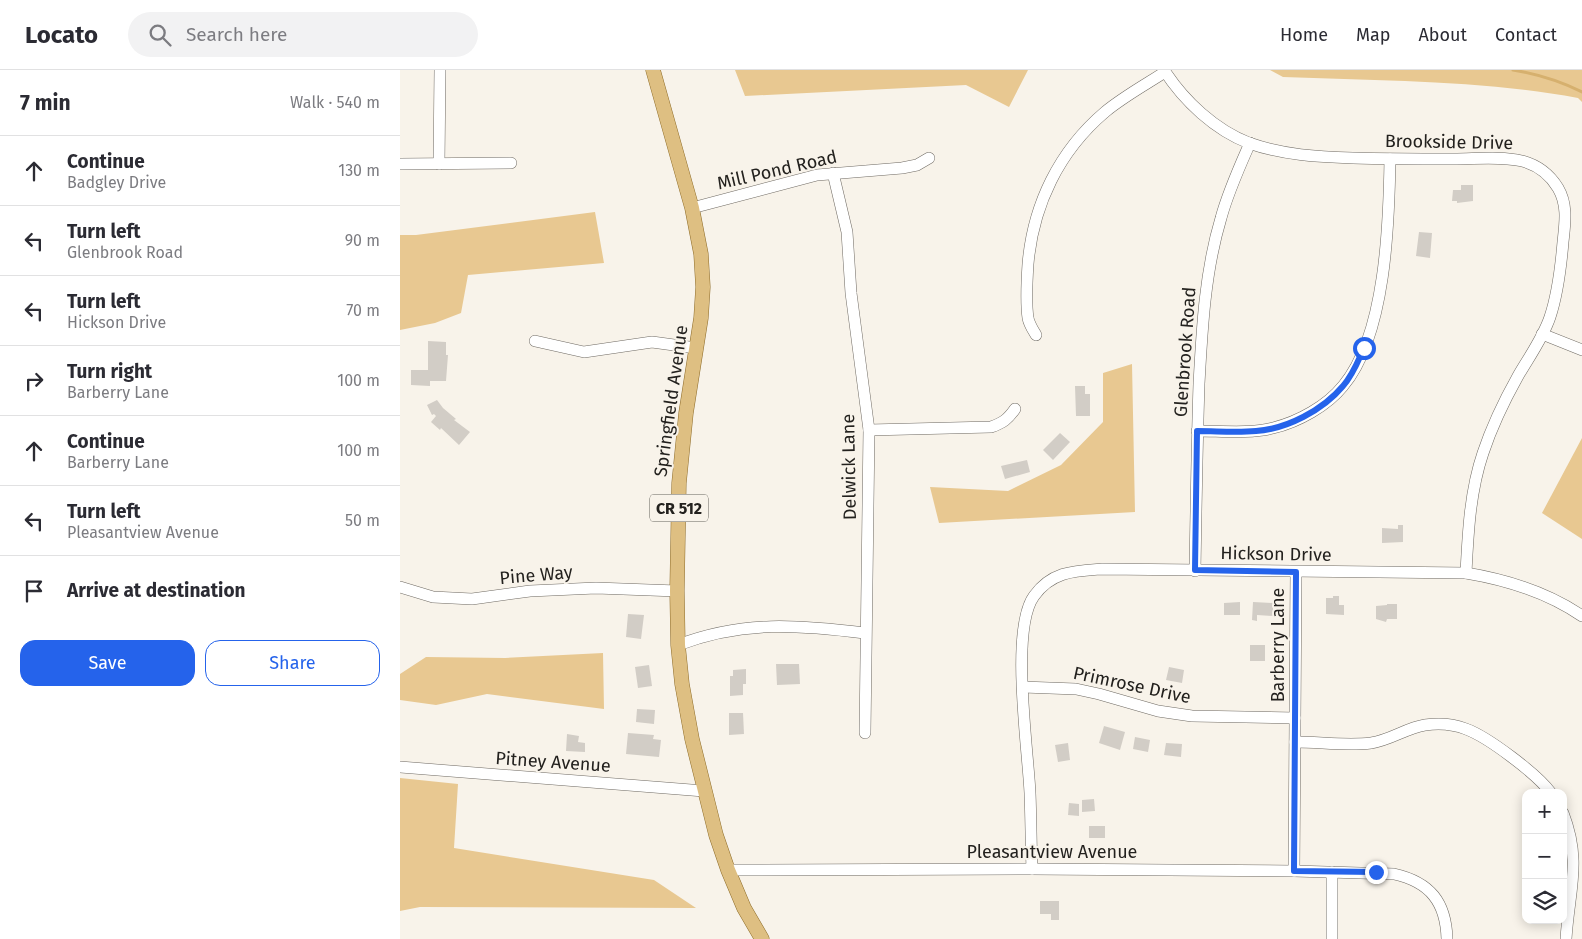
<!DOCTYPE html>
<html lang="en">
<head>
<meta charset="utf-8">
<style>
  body { margin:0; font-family:"Fira Sans",sans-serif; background:#f2f2f3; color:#2b2b33 }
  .controls { position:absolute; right:15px; bottom:15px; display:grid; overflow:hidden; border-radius:10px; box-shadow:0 2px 12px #0003 }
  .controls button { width:45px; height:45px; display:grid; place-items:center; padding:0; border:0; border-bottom:1px solid #e1e1e2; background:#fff; color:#2b2b33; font:25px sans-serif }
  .stop { position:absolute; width:15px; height:15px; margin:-11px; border:4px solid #2563eb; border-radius:50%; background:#fff }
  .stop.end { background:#2563eb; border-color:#fff; box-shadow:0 1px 5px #0008 }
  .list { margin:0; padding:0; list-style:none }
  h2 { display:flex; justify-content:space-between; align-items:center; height:65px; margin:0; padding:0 20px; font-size:21px }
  h2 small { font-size:16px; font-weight:400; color:#7c7c81 }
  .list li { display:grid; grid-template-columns:32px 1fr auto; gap:15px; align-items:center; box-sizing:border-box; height:70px; padding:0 20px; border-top:1px solid #e1e1e2 }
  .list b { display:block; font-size:19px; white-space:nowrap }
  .list p { margin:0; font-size:16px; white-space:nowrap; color:#7c7c81 }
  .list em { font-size:16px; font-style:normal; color:#7c7c81 }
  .actions { display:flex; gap:10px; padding:15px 20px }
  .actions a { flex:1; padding:11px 0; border:1px solid #2563eb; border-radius:15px; text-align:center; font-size:18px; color:#2563eb }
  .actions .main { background:#2563eb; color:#fff }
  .icon { flex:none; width:28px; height:28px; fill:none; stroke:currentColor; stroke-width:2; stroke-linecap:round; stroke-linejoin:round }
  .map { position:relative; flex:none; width:1182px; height:869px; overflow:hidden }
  header { display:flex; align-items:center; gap:30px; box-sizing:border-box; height:70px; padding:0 25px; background:#fff; border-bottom:1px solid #e1e1e2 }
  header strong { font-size:24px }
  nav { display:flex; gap:28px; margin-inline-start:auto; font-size:18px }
  .search { width:350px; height:45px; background:#f2f2f3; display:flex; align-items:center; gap:12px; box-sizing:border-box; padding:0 18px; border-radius:28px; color:#7c7c81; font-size:19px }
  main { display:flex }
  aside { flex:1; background:#fff }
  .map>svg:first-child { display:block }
  .green { fill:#e8c891 }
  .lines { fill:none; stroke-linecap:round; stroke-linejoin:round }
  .stream { stroke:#d6b06e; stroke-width:3 }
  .building { fill:#d2cdc6 }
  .minor-casing { stroke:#6f6a63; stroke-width:12 }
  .major-casing { stroke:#8e6c29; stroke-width:15 }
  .minor { stroke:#fff; stroke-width:11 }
  .major { stroke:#debf82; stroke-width:14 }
  .route { stroke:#2563eb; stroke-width:6 }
  .labels { text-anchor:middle; stroke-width:4; stroke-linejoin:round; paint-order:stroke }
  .shield { fill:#f8f3ea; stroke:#63605b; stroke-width:1 }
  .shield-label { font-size:16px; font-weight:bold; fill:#23211e }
  .street-label { font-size:18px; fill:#23211e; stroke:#f8f3ea }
</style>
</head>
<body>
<header>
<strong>Locato</strong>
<div class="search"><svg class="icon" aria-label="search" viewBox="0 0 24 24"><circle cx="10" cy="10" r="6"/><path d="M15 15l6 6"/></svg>Search here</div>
<nav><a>Home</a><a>Map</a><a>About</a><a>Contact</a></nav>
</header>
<main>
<aside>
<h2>7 min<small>Walk · 540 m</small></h2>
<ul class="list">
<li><svg class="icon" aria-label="ahead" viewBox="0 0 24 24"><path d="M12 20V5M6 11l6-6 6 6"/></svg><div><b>Continue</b><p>Badgley Drive</p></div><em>130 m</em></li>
<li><svg class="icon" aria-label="left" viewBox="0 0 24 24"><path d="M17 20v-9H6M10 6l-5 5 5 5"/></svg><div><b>Turn left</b><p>Glenbrook Road</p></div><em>90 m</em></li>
<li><svg class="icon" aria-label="left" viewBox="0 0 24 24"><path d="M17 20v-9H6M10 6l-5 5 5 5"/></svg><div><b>Turn left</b><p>Hickson Drive</p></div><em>70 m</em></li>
<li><svg class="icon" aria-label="right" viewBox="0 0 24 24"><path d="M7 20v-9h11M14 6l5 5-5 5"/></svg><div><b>Turn right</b><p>Barberry Lane</p></div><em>100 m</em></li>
<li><svg class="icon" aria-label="ahead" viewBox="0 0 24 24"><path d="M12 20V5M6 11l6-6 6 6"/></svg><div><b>Continue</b><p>Barberry Lane</p></div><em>100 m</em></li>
<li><svg class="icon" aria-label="left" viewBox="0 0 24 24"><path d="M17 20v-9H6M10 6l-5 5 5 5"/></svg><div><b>Turn left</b><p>Pleasantview Avenue</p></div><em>50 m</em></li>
<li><svg class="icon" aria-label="arrive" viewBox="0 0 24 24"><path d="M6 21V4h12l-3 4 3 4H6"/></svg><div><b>Arrive at destination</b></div></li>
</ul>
<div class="actions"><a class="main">Save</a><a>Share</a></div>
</aside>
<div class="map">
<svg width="1182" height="869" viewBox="0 0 1182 869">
  <rect width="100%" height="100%" fill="#f8f3ea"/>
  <g class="green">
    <polygon points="335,0 628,0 609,37 566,15 345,26"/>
    <path d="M 870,0 L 1182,0 L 1182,32 L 1178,28 C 1081,10 982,11 883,7 Z"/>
    <polygon points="195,142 204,193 68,205 61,243 35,253 0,260 0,165 16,165"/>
    <polygon points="732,294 735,442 539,453 530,417 608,421 661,395 703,352 703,303"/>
    <polygon points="1182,368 1182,469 1142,443"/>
    <polygon points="203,583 204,639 87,624 36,635 0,630 0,604 26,587 105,588"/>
    <polygon points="0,708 58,714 54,778 254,810 296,838 20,837 0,841"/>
  </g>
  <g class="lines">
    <path class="stream" d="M 1113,0 C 1137,4 1160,11 1182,22"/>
  </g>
  <g class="building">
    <polygon points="1061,115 1073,115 1073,131 1057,133 1057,131 1052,131 1053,120 1061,120"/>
    <polygon points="1019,162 1032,163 1030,188 1016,186"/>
    <polygon points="28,271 46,272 46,285 48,285 46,311 30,311 30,316 11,315 11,300 28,300"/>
    <polygon points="675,316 685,316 685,324 690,324 690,346 676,346"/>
    <polygon points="37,330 43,338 56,349 54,350 70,362 59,375 41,358 40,360 31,352 36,346 34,344 32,345 27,335"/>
    <polygon points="660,363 670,372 653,390 643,380"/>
    <polygon points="627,390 630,402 605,409 601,396"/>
    <polygon points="998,455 1003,455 1003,472 982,473 982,458 998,459"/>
    <polygon points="933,526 939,526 939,535 944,535 944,545 926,544 926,528 933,528"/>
    <polygon points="840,532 840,545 824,545 824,533"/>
    <polygon points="853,532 873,533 873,546 857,545 857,551 852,550"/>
    <polygon points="987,534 997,534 997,549 987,549 986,552 976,549 976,536 987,535"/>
    <polygon points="228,544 244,545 241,569 226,567"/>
    <rect x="850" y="575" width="15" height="16"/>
    <polygon points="376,594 399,594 400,614 377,615"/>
    <polygon points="249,595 252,616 238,618 235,597"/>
    <polygon points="769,597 784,600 782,613 766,610"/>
    <polygon points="346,599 346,614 343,614 343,625 330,626 330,606 333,606 333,600"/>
    <polygon points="237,639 255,640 254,654 236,652"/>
    <polygon points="329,643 343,643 344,664 329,665"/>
    <polygon points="704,656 725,662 720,680 699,673"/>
    <polygon points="228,663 254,665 253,669 261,670 259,687 226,684"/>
    <polygon points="167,664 179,666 178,672 185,673 185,682 166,681"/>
    <polygon points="735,667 750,670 748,682 733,679"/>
    <polygon points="668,673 670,690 658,692 655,675"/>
    <polygon points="766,673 782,674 781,687 764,685"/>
    <polygon points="694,729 695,741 682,742 682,730"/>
    <polygon points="669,733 679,734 679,746 668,745"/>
    <rect x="689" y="756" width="16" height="12"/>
    <polygon points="640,831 659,831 659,850 651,850 651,844 640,844"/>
  </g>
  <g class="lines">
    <defs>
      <g id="minor">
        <path d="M 764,0 C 784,31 815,60 849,73 C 883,85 918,87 953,88 C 987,89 1021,89 1054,89 C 1076,89 1101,86 1122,91 C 1137,95 1150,105 1158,118 C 1168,135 1165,153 1163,172 C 1161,196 1158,223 1150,247 C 1143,268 1129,287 1118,306 C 1104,331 1092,356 1083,383 C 1070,421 1068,463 1066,503"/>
        <polyline points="0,94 111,93"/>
        <polyline points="39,94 40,0"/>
        <polyline points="433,103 447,162 451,223 469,360 465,663"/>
        <polyline points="292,138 417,105 502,98 517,95 529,88"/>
        <polyline points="1142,264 1182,280"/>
        <path d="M 636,265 C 633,260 629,254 628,248 C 626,234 627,209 628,194 C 633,135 659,81 705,42 C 723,27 745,15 765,2"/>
        <polyline points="135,271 184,282 252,272 296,278"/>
        <path d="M 469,360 L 591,357 C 603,353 608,349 615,339"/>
        <path d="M 797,361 C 822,361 849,364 873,358 C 898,352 927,336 943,316 C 986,265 989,153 990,89"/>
        <path d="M 795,501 C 796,438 797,376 799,314 C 802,258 805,201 821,148 C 828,122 839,98 850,73"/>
        <polyline points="0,517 33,527 72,529 130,521 196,518 277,521"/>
        <path d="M 278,575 C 343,550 399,555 465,563"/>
        <polyline points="623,617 676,619 699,624 758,641 792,646 895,648"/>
        <path d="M 895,672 C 920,672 947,676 971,673 C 991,670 1006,658 1025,655 C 1039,653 1053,654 1066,659 C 1088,667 1137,704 1151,723"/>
        <polyline points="0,697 304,721"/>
        <path d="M 1163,743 C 1182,792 1169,820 1166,869"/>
        <path d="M 632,799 C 631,774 631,748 630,723 C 628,679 610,559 634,526 C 652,501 675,501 702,499 L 1066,503 C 1108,510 1147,522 1182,546"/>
        <path d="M 328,800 L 632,799 L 894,801 L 994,804 C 1030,812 1046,832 1047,869"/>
        <polyline points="894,801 896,502"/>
        <polyline points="932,802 932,869"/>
      </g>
      <polyline id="major" points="253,0 292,138 301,184 303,217 301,248 286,343 279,413 277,521 278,575 282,614 292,669 316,765 328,800 344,838 362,869"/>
    </defs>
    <use href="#minor" class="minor-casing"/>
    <use href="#major" class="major-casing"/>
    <use href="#minor" class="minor"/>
    <use href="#major" class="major"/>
  </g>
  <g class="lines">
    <path class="route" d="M 964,278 C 958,291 953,305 943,316 C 923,340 887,359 856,361 C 836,363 817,361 797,361 L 795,500 L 896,502 L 894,801 L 976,802"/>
  </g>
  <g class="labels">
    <rect class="shield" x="250" y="424.5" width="58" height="27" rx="4"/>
    <g class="shield-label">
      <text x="279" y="444">CR 512</text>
    </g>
    <g class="street-label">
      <text transform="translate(1049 72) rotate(1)" y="6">Brookside Drive</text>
      <text transform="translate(377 100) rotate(-13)" y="6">Mill Pond Road</text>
      <text transform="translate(785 282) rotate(-86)" y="6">Glenbrook Road</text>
      <text transform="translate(271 331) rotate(-82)" y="6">Springfield Avenue</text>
      <text transform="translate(449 397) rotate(-91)" y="6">Delwick Lane</text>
      <text transform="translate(876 484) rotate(1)" y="6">Hickson Drive</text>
      <text transform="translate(136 505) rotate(-5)" y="6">Pine Way</text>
      <text transform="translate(878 575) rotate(-90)" y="6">Barberry Lane</text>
      <text transform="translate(732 615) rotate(12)" y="6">Primrose Drive</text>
      <text transform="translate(153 692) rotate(4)" y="6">Pitney Avenue</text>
      <text x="652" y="788">Pleasantview Avenue</text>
    </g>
  </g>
</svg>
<div class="controls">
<button>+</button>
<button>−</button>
<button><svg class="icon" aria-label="layers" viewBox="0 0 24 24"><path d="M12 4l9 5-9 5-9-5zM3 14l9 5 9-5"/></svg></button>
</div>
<div class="stop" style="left:964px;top:278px"></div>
<div class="stop end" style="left:976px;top:802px"></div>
</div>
</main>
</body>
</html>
